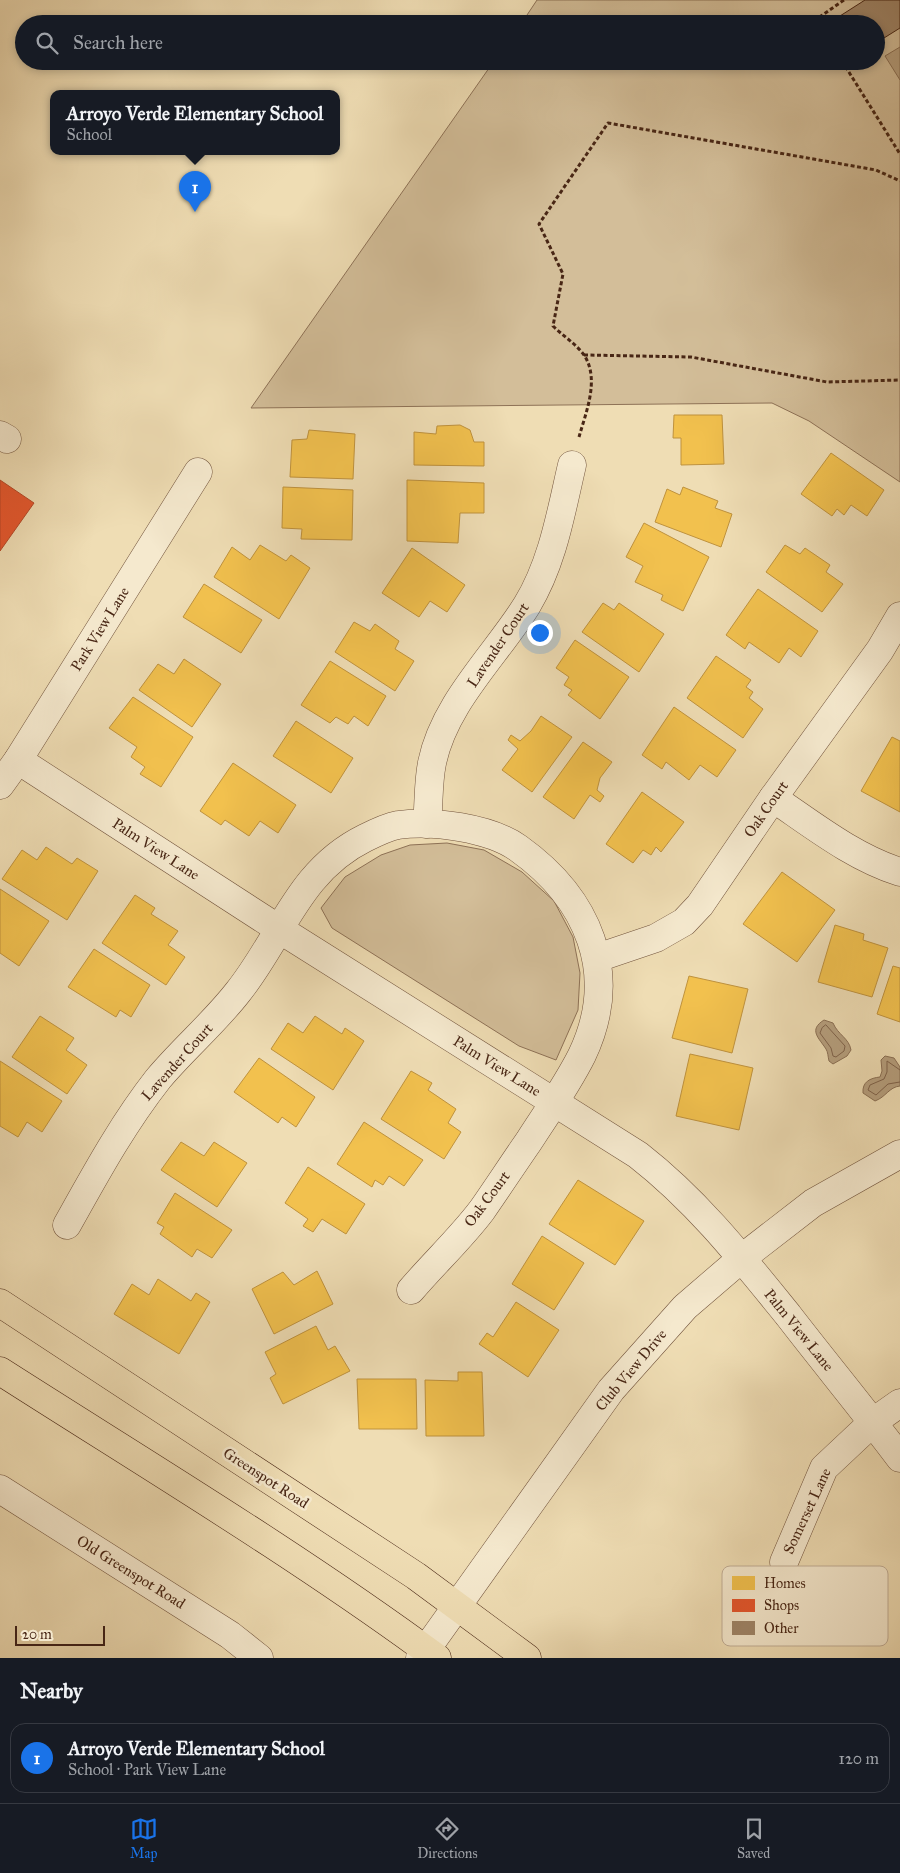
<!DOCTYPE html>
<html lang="en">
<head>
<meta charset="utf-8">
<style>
  body { margin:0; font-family:"IM FELL Great Primer",serif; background:#242831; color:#f1f3f6 }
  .scale { position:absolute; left:15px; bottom:12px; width:90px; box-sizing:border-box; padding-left:5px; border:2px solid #482615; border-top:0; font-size:14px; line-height:18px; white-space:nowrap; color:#482615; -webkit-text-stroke:4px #f5e9ce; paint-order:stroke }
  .you { position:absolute; left:539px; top:632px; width:18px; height:18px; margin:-12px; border:4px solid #fff; border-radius:50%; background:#1a73e8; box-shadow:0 0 0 8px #1a73e833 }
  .badge { display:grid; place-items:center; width:32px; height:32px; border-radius:50%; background:#1a73e8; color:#fff; font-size:16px; font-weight:700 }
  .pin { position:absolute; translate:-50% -41px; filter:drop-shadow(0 1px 2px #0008) }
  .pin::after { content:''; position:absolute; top:26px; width:18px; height:15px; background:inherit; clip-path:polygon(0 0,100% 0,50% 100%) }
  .popup { position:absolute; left:50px; top:90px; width:290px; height:65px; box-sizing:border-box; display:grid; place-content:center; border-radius:10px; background:#171b24; filter:drop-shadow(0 1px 4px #0005); font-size:16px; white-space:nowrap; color:#9ea1a6 }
  .popup b { font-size:19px; color:#f1f3f6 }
  .popup::after { content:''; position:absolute; left:50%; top:100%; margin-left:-10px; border:10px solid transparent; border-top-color:#171b24 }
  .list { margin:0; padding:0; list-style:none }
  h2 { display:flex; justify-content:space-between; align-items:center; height:65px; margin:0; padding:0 20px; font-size:21px }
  h2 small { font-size:16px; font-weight:400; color:#9ea1a6 }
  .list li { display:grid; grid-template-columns:32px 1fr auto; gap:15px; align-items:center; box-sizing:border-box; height:70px; margin:0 10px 10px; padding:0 10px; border:1px solid #363941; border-radius:15px }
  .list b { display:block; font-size:19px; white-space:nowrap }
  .list p { margin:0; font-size:16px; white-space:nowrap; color:#9ea1a6 }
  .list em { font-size:16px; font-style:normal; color:#9ea1a6 }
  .icon { flex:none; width:28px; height:28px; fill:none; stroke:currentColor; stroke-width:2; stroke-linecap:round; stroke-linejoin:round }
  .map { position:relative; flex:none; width:900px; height:1658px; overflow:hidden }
  .search { position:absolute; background:#171b24; box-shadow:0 2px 8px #0003; left:15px; right:15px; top:15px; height:55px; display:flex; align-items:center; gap:12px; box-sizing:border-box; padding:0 18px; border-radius:28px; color:#9ea1a6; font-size:19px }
  .sheet { height:145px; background:#171b24 }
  nav { display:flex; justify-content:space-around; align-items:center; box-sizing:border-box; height:70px; border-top:1px solid #363941; background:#171b24; font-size:14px; color:#9ea1a6 }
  nav a { display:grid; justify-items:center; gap:2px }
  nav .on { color:#1a73e8 }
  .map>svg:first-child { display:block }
  .green { fill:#d3be99; stroke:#8e7257 }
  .water { fill:#b69f7e; stroke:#8a6f54 }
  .homes { fill:#f2c14e; stroke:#bf923d }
  .shops { fill:#e4572e; stroke:#b54826 }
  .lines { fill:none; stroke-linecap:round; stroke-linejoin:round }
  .shore { stroke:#7f624a; stroke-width:1 }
  .building { fill:#9f8568; stroke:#482615 }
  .minor-casing { stroke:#72543d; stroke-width:29 }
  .major-casing { stroke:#482615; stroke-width:29 }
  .path { stroke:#482615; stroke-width:3; stroke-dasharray:4 2.5; stroke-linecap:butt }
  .minor { stroke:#f5e9ce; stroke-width:28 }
  .major { stroke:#efddb4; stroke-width:28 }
  .labels { text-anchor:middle; stroke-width:5; stroke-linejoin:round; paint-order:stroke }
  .street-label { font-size:15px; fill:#482615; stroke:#f5e9ce }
  .key { fill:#f5e9ce; stroke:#c1ae96; stroke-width:1 }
  .key-label { font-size:14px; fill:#482615 }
</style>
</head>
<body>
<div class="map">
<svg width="900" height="1658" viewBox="0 0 900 1658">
  <rect width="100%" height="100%" fill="#efddb4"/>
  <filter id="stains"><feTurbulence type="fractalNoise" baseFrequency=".004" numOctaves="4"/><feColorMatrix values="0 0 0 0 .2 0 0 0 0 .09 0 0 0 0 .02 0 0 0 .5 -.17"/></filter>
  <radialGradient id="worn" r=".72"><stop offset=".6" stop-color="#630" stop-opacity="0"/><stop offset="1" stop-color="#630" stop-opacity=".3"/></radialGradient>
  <g class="green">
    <polygon points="537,0 900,0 900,482 809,421 772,403 251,408 494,61 876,61 876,24 521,24"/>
    <polygon points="447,843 484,850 522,872 554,901 573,937 580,973 578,1010 556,1060 519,1046 332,928 321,908 345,877 381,855 410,845"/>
  </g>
  <g class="water">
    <polygon points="900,47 900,80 885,56"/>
    <path d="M 824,1020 L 833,1023 C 838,1035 849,1038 851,1050 L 847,1056 L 833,1064 L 829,1061 C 828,1057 828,1052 826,1049 C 819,1038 808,1030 824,1020 Z"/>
    <path d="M 885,1056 L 894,1058 L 900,1067 L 900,1086 C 889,1087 886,1097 875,1101 L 863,1093 C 862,1082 870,1078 880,1077 L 882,1071 L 881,1060 Z"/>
  </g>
  <g class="homes">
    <polygon points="674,415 722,415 724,464 681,465 681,438 673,438"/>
    <polygon points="460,425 470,430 474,442 484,442 484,466 414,465 414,432 436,434 437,426"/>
    <polygon points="309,430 355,434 353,479 290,477 292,440 307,439"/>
    <polygon points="831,453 884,490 867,516 851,505 844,515 837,509 832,516 801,494"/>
    <polygon points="407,480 484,483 484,513 460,513 458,543 407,541"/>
    <polygon points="283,487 353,490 352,540 301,539 302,529 282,528"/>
    <polygon points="683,487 718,501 715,508 732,514 721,547 655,522 667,489 680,495"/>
    <polygon points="644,523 709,557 683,611 661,600 663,595 635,582 643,566 626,557"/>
    <polygon points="260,545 286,561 291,555 310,568 279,619 214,577 232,547 250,560"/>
    <polygon points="785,545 800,554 805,548 830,565 826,572 843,584 822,612 766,572"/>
    <polygon points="412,548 465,585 447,612 430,601 419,617 382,593"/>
    <polygon points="204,584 262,620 241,653 183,617"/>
    <polygon points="758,589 818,631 801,657 789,648 779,663 749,642 745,649 726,635"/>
    <polygon points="603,603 614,610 619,603 664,634 639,672 582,632"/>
    <polygon points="354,622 370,631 375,624 399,641 395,649 414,661 395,691 335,652"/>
    <polygon points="575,640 629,677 600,719 568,695 572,690 564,685 569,677 556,668"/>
    <polygon points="716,656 751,680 746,687 753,692 749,698 763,709 743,738 687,698"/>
    <polygon points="184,659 221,684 192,727 139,690 158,664 174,674"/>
    <polygon points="330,661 386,696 368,726 354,716 348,724 336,717 330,723 301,705"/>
    <polygon points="133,697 193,737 161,787 140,774 145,767 131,757 137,747 109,728"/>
    <polygon points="674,707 736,750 717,777 700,765 689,780 666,762 662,769 642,755"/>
    <polygon points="541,716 572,737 532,792 502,770 518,749 508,740 511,735 520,741 531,731"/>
    <polygon points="296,721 353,758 331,793 273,756"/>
    <polygon points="892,737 900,741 900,812 861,791"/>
    <polygon points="583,742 612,762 600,778 597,790 604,796 600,802 590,795 574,819 543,797"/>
    <polygon points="233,763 296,805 278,833 260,821 249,836 225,820 221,825 200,811"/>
    <polygon points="642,792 684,822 661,852 656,847 651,855 643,850 633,863 606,844"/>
    <polygon points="46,847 72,864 77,858 98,871 67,920 2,879 22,850 37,860"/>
    <polygon points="782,872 835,910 797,962 743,924"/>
    <polygon points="0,889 49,921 19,966 0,953"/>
    <polygon points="135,895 155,908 151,914 178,931 168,945 185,957 166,985 102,943"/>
    <polygon points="835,925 864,934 863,940 888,948 872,997 818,982"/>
    <polygon points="94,949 150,985 131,1017 120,1010 116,1017 68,987"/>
    <polygon points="893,966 900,968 900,1022 877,1014"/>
    <polygon points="689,976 748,989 732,1053 672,1038"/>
    <polygon points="40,1016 74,1038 66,1050 87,1065 67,1094 12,1057"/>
    <polygon points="315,1016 342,1034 345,1028 364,1041 333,1090 271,1049 288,1023 303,1033"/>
    <polygon points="690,1054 753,1068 739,1130 676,1116"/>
    <polygon points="259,1058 315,1097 296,1127 282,1117 278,1123 234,1092"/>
    <polygon points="0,1061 62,1101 42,1132 27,1122 18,1137 0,1126"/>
    <polygon points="411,1071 432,1083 428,1090 456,1109 448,1123 461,1132 444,1159 381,1119"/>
    <polygon points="364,1122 423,1160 404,1186 389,1176 383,1185 375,1180 372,1187 337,1164"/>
    <polygon points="181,1142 204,1156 214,1142 247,1163 217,1207 161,1170"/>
    <polygon points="308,1167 365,1204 346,1234 322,1219 313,1232 303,1226 308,1219 285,1203"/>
    <polygon points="578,1180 644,1221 615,1265 549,1224"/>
    <polygon points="175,1193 232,1230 212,1258 197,1249 192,1257 160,1234 164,1227 157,1223"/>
    <polygon points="542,1236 584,1263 554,1310 512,1284"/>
    <polygon points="317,1271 333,1304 274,1334 252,1289 283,1272 294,1285"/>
    <polygon points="158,1279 191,1301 196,1293 210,1302 179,1354 114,1314 132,1284 149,1295"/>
    <polygon points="516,1302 559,1330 528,1377 479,1344 487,1333 493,1337"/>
    <polygon points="316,1326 328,1350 335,1346 350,1371 283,1404 270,1378 276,1374 265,1352"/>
    <polygon points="458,1372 482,1372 484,1436 426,1436 425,1380 458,1381"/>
    <polygon points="357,1379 416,1379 417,1429 359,1429"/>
  </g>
  <polygon class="shops" points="0,480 34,503 0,551"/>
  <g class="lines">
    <g class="shore">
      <polygon points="826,1025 845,1046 844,1051 836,1057 833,1056 831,1048 820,1033 822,1028"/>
      <polyline points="900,1070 887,1061 887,1072 884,1079 870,1085 868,1090 876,1095 888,1084 900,1082"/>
    </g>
  </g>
  <polygon class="building" points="865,0 900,0 900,28 876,43 876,24 829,23"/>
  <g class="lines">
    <defs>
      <g id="minor">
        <polyline points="0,435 7,439"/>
        <path d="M 18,760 L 279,929 L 638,1155 C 697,1201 741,1257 788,1315 C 825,1363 864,1410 900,1458"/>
        <polyline points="0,785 18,760 198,472"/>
        <path d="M 773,798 C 813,825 853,857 900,872"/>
        <path d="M 427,824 C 429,804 428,782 432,763 C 444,703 496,655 527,605 C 553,562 561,512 572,465"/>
        <polyline points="597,958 656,938 684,922 700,905 773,798 880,650 900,616"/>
        <path d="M 67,1225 C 95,1175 122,1125 158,1079 C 183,1049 214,1023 238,992 C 282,937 298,871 365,838 C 375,833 387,827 398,825 C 432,820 490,828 518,848 C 588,898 621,973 582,1055 C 567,1085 547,1113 529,1141 C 513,1164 498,1187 482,1210 C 461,1238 434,1263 411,1290"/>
        <polyline points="0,1489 230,1635 259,1658"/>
        <polyline points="784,1562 824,1468 873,1422 900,1403"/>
        <polyline points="420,1658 611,1390 685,1307 742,1258 813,1203 900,1154"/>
      </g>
      <g id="major">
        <polyline points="0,1303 416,1576 527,1658"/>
        <path d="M 0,1371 C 147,1465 297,1555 437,1658"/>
      </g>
    </defs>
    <use href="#minor" class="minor-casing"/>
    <use href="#major" class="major-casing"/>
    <g class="path">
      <polyline points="818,24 821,16 844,0"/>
      <polyline points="842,61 900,154"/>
      <polyline points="584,355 691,357 827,382 900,380"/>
      <path d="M 579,437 C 586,412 600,379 584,355 C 576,344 562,335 553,326 L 563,274 L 539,224 L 608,123 L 876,170 L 900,181"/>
    </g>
    <use href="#minor" class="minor"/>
    <use href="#major" class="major"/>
  </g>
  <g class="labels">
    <g class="street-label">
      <text transform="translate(100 629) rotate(-58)" y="5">Park View Lane</text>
      <text transform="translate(498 645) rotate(-56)" y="5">Lavender Court</text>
      <text transform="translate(766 809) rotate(-55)" y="5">Oak Court</text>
      <text transform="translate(156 849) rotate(33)" y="5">Palm View Lane</text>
      <text transform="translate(177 1062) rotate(-48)" y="5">Lavender Court</text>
      <text transform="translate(497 1066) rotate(32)" y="5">Palm View Lane</text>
      <text transform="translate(487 1199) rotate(-53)" y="5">Oak Court</text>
      <text transform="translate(799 1330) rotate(51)" y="5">Palm View Lane</text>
      <text transform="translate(631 1370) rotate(-50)" y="5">Club View Drive</text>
      <text transform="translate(266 1478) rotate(33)" y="5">Greenspot Road</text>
      <text transform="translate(807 1511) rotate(-65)" y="5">Somerset Lane</text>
      <text transform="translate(131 1572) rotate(32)" y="5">Old Greenspot Road</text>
    </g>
  </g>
  <rect x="722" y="1566" width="166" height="80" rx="8" class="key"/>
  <rect x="732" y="1576" width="23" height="14" fill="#f2c14e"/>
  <rect x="732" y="1599" width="23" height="13" fill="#e4572e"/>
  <rect x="732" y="1621" width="23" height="14" fill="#9f8568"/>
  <g class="key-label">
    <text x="764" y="1588">Homes</text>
    <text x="764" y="1610">Shops</text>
    <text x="764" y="1633">Other</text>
  </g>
  <rect width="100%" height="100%" filter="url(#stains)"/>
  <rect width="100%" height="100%" fill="url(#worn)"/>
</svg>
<div class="scale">20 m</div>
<div class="you"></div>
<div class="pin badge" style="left:195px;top:212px">1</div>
<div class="popup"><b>Arroyo Verde Elementary School</b>School</div>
<div class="search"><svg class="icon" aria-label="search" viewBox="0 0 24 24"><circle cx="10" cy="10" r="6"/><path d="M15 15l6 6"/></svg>Search here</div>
</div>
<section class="sheet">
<h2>Nearby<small></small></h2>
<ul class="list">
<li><span class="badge">1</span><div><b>Arroyo Verde Elementary School</b><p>School · Park View Lane</p></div><em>120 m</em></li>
</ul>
</section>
<nav>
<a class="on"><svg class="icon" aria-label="map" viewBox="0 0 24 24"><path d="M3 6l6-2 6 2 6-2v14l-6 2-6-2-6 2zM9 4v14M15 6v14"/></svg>Map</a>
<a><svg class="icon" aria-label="directions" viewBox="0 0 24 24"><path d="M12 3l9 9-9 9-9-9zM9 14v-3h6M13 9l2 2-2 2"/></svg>Directions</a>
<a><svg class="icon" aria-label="saved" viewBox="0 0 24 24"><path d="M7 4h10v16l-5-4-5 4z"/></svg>Saved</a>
</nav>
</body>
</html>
